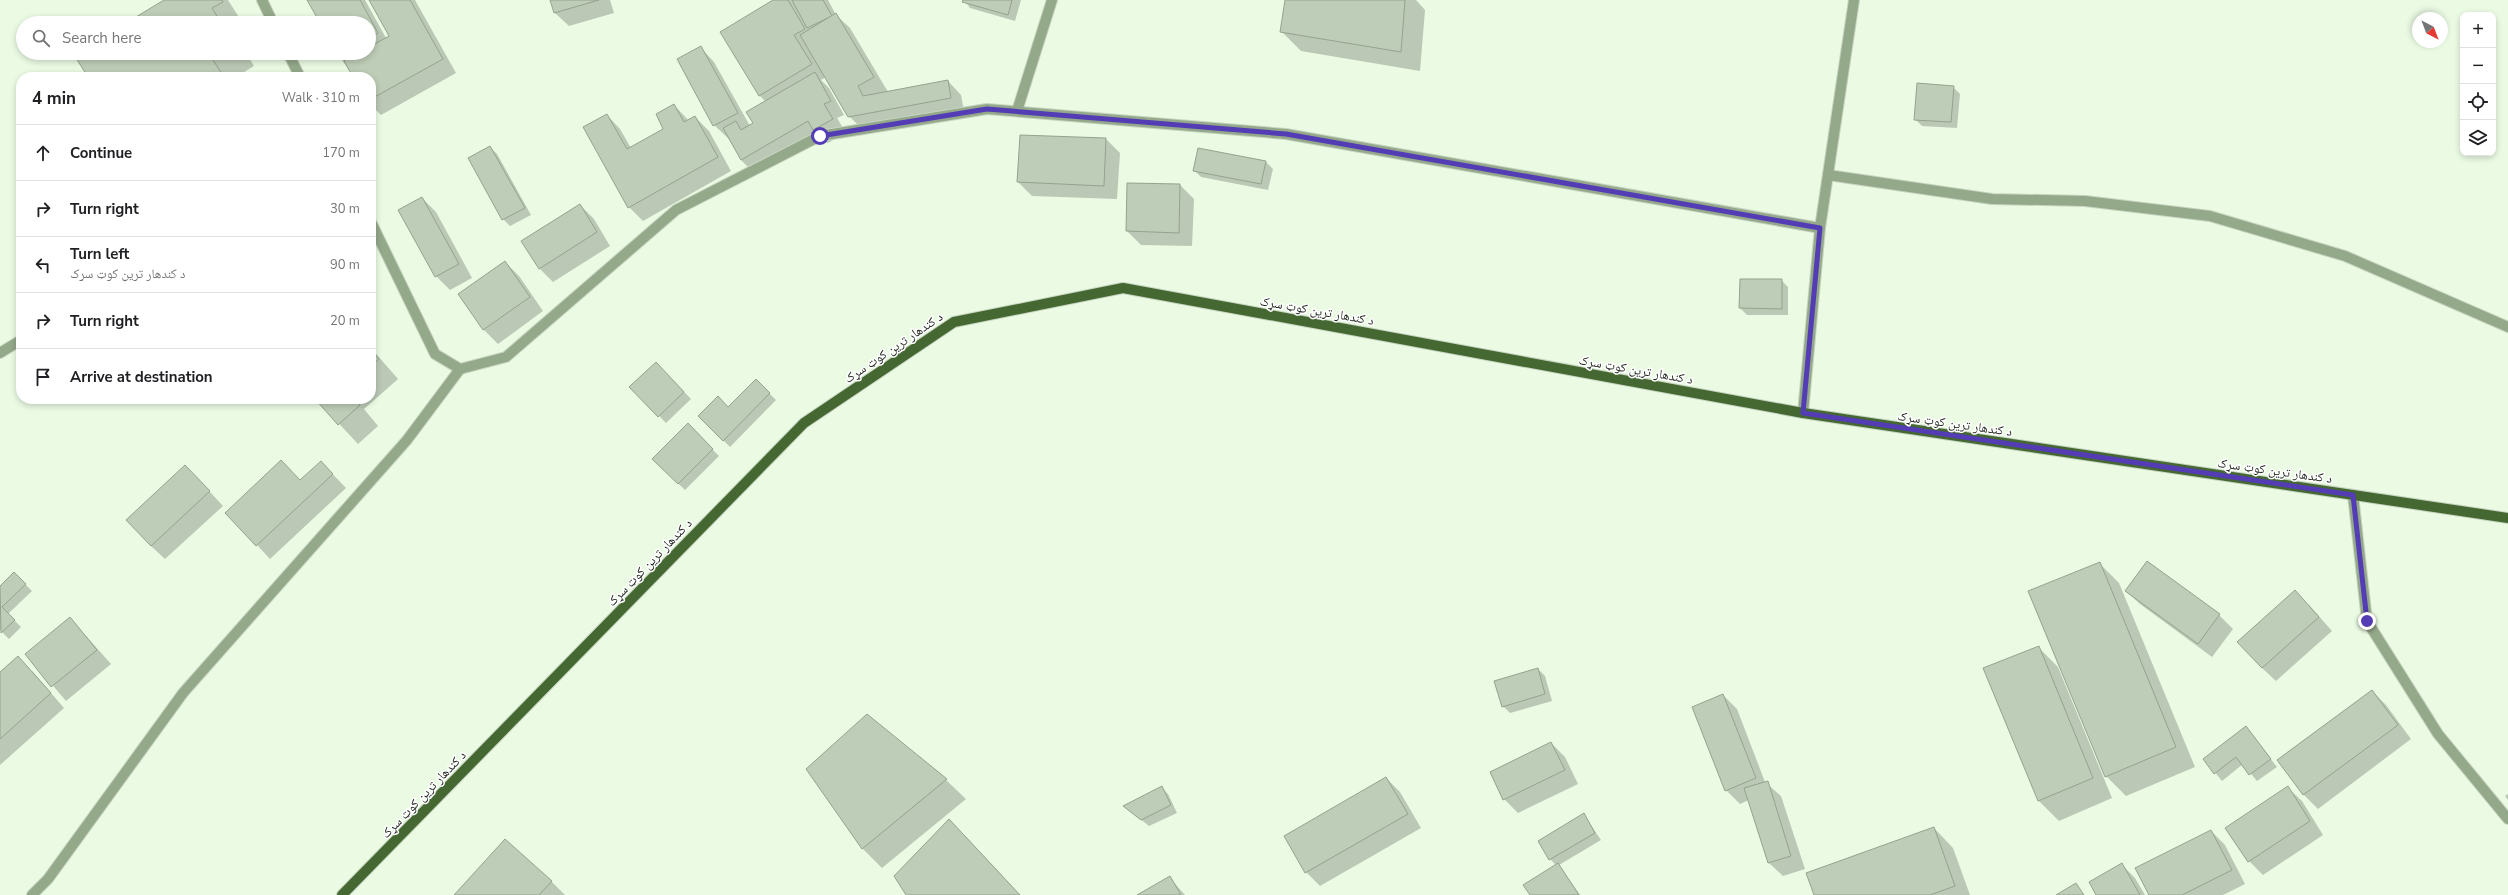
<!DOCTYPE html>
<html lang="en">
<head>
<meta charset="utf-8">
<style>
  body { margin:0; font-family:"Nunito Sans","Noto Naskh Arabic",sans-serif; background:#f6f6f6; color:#202124 }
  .controls { position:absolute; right:12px; top:12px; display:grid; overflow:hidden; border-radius:8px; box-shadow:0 2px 6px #0003 }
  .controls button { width:36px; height:36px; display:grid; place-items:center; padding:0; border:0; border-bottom:1px solid #e0e0e0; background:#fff; color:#202124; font:20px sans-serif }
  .compass { position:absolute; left:2412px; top:12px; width:36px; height:36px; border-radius:50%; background:#fff; box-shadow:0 2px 6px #0003; rotate:138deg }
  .stop { position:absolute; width:12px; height:12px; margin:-9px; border:3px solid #533cb4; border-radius:50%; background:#fff }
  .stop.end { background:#533cb4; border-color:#fff; box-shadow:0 1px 4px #0008 }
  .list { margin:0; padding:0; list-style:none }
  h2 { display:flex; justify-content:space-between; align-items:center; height:52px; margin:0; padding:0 16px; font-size:17px }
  h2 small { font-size:13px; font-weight:400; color:#757577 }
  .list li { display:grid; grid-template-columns:26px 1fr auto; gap:12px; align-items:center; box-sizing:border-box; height:56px; padding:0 16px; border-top:1px solid #e0e0e0 }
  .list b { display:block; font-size:15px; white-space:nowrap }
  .list p { margin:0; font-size:13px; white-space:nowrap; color:#757577 }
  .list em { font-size:13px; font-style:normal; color:#757577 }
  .icon { flex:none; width:22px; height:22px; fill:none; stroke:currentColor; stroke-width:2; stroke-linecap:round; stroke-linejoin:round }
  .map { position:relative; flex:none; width:2508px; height:895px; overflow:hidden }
  .search { position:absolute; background:#fff; box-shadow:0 2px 6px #0003; left:16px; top:16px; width:360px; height:44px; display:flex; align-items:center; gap:10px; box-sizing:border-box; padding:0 14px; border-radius:22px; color:#757577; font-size:15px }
  .panel { position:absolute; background:#fff; box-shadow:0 2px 6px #0003; left:16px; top:72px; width:360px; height:332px; border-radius:16px }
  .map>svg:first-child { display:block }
  .shadow { fill:#0003 }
  .building { fill:#becdb7; stroke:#94a38d }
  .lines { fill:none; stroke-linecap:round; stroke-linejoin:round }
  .lane-casing { stroke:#c7d5c0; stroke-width:12 }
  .street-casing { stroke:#c7d5c0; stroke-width:12 }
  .primary-casing { stroke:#c7d5c0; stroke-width:12 }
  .lane { stroke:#94a88a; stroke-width:10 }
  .street { stroke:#94a88a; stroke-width:10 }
  .primary { stroke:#456832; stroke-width:10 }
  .route { stroke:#533cb4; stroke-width:5 }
  .labels { text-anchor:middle; stroke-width:3; stroke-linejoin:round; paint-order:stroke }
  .street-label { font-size:13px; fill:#252b23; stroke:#fff }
</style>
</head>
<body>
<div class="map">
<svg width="2508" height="895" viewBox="0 0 2508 895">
  <rect width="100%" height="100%" fill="#eafae3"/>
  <g class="shadow">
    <polygon points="166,0 228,0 242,22 128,23"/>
    <polygon points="308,0 365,0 386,38 390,36 370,0 415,0 456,73 381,115 371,105 371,77 354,77 337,53 369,53 369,23 321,23"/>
    <polygon points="551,0 610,0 614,13 569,26 555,13"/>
    <polygon points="775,0 828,0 836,15 850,28 888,92 948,81 961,95 964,111 863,130 849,116 826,77 821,80 829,88 844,115 837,118 846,133 828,143 821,136 755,174 741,160 729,139 714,125 701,48 714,62 750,126 754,124 766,102 759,95"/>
    <polygon points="964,0 1021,0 1015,21 970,8"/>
    <polygon points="1286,0 1416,0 1425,10 1420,71 1301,51 1281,31"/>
    <polygon points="79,53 246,53 254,66 236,77 89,77"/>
    <polygon points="1953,87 1960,94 1957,128 1922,126 1915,119"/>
    <polygon points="674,105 689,121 695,117 709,131 731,171 643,221 629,207 607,115 620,129 631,148 664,129"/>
    <polygon points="1106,139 1120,153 1117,199 1032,196 1018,182"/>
    <polygon points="490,147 497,154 531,215 510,226 503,219"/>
    <polygon points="1266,162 1273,169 1268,190 1201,177 1194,170"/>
    <polygon points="1180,185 1194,199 1192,246 1141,245 1127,231"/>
    <polygon points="422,198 436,212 472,278 450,290 436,276"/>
    <polygon points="580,205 594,219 610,246 553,282 539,268"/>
    <polygon points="505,262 519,276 543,311 498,344 484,330 460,294"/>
    <polygon points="1781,280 1788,287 1788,315 1747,315 1740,308"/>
    <polygon points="371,348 398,379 364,409 378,426 358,444 316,399 371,399"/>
    <polygon points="656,363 691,399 666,423 631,387"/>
    <polygon points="756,380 776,400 730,447 699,416 728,408"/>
    <polygon points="688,425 719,456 685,490 653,459"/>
    <polygon points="321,462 346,488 270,559 257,545 300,481"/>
    <polygon points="199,480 223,506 165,559 151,546"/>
    <polygon points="2099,563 2119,583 2195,767 2126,796 2106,776"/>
    <polygon points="14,573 32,591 8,614 21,627 9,639 0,630 0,587"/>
    <polygon points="2126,591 2219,615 2233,629 2212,657 2140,604"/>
    <polygon points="2309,605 2332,631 2276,681 2262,668"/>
    <polygon points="70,618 111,664 66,701 26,654"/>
    <polygon points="2038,647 2058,667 2112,798 2059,821 2039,801 1985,669"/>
    <polygon points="1538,669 1545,676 1552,701 1510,713 1503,706"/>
    <polygon points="32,671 64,708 0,765 0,673"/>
    <polygon points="2372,691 2386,705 2411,739 2318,809 2304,795 2278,760"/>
    <polygon points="1723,695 1737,709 1765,782 1781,796 1805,869 1783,876 1769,863 1749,800 1740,804 1726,790"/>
    <polygon points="867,715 946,780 966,799 882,868 862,848"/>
    <polygon points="2252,735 2277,767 2257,781 2243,764 2222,781 2204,759"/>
    <polygon points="1551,743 1565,757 1578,784 1518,813 1504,799"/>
    <polygon points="1386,778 1400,792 1421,828 1320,886 1306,872"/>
    <polygon points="1161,787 1168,794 1177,813 1149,826 1124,806"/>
    <polygon points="2288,788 2302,801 2323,835 2263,875 2249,861 2227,828"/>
    <polygon points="2508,794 2508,800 2505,796"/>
    <polygon points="1584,815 1601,840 1559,865 1580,895 1531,895 1556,865 1550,859"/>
    <polygon points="949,820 969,840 1020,895 907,895"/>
    <polygon points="1934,828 1953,848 1970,895 1815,895"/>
    <polygon points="2211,831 2225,845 2245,884 2223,895 2150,895"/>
    <polygon points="2122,865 2135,878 2145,895 2097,895"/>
    <polygon points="1169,877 1185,895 1139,895"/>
    <polygon points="551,881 565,895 455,895"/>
  </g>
  <g class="building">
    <polygon points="164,0 222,0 223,2 212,8 221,23 126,23"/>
    <polygon points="307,0 360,0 378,33 369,39 369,23 320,23"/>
    <polygon points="369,0 410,0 443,59 371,99 371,77 353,77 344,61 358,53 369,53 369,47 389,36"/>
    <polygon points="550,0 599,0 554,13"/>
    <polygon points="773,0 788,0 805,29 794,35 812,64 759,96 720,32"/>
    <polygon points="792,0 823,0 832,16 807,28"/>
    <polygon points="963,0 1012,0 1008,15 962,2"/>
    <polygon points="1285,0 1405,0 1401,52 1280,32"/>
    <polygon points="836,13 874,77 858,86 863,96 948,80 951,98 848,117 800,35"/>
    <polygon points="701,46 738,113 713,126 677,59"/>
    <polygon points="77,53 224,53 213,60 224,77 88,77 74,55"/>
    <polygon points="815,72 831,101 824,104 833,119 813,130 808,121 741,160 723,128 736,121 741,130 753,123 746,112"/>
    <polygon points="1917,83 1954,86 1951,122 1914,120"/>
    <polygon points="674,104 684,122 695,116 718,157 628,208 583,127 607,114 627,149 663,129 656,114"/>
    <polygon points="1020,135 1106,138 1104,186 1017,182"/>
    <polygon points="490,146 525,208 502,220 468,158"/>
    <polygon points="1198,148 1266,161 1261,184 1193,171"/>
    <polygon points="1127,183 1180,184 1179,233 1126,231"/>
    <polygon points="422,197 459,264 435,277 398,210"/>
    <polygon points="580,204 597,232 539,269 521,241"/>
    <polygon points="505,261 530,297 483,330 458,294"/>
    <polygon points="1740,279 1782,279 1782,309 1739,308"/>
    <polygon points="371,350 379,359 371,366"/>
    <polygon points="656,362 684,392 658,417 629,387"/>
    <polygon points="756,379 770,393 723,441 698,416 718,396 728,407"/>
    <polygon points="315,399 354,399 360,405 338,425"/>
    <polygon points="688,423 713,449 678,484 652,459"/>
    <polygon points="281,460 300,480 321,461 333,474 256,546 225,513"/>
    <polygon points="185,465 210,491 151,546 126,520"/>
    <polygon points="2147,561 2220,614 2198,644 2125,591"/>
    <polygon points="2100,562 2176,747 2105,777 2028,591"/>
    <polygon points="14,572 26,584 2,607 15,620 1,633 0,586"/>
    <polygon points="2295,590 2319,617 2262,668 2237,642"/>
    <polygon points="70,617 97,650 51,687 25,654"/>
    <polygon points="2039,646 2093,778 2038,801 1983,668"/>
    <polygon points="18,656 51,693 0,739 0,672"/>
    <polygon points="1538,668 1545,694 1502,707 1494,681"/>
    <polygon points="2372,690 2398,725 2303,795 2277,760"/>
    <polygon points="1723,694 1756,778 1725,791 1692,707"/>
    <polygon points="867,714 947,779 862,849 806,769"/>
    <polygon points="2246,726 2271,759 2249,775 2236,757 2214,774 2203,759"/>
    <polygon points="1551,742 1565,770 1503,800 1490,772"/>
    <polygon points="1386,777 1408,814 1305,873 1284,836"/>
    <polygon points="1768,781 1791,856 1768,863 1744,788"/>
    <polygon points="1162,786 1171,805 1141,820 1123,806"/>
    <polygon points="2288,786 2310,821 2248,862 2225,828"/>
    <polygon points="1584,813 1595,833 1549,860 1538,841"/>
    <polygon points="949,819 1020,895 906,895 894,876"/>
    <polygon points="1934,827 1955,886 1930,895 1814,895 1806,873"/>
    <polygon points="2211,830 2232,870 2182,895 2149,895 2135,868"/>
    <polygon points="505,839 552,881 539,895 454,895"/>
    <polygon points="1558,863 1579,895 1530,895 1523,885"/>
    <polygon points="2122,863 2140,895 2096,895 2089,882"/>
    <polygon points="1170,876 1181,895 1137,895"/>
    <polygon points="2076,883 2084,895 2056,895"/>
  </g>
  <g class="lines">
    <defs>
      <g id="lane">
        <polyline points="0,353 21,340"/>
        <polyline points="32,895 48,879 183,693 407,440 460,369"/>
      </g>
      <g id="street">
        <polyline points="262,0 273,23"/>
        <polyline points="288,53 300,77"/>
        <polyline points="1017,111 1052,0"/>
        <polyline points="1828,175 1992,199 2085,201 2210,216 2345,256 2508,327"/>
        <polyline points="371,222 435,354 460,369 506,357 676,210 820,136 987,109 1286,134 1820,228"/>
        <polyline points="1803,413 1820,228 1854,0"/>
        <polyline points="2353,495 2367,621 2438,734 2508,819"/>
      </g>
      <polyline id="primary" points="342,895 804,423 954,322 1123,288 1803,413 2508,518"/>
    </defs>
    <use href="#lane" class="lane-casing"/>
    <use href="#street" class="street-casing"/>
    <use href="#primary" class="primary-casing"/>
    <use href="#lane" class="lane"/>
    <use href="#street" class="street"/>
    <use href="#primary" class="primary"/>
  </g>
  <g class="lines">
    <polyline class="route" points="820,136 987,109 1286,134 1820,228 1803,413 2353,495 2367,621"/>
  </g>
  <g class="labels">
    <g class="street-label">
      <text transform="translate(1317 310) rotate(10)" y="5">د کندهار ترين کوټ سړک</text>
      <text transform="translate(893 347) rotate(-34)" y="5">د کندهار ترين کوټ سړک</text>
      <text transform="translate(1636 369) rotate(10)" y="5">د کندهار ترين کوټ سړک</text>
      <text transform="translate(1955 423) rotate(8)" y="5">د کندهار ترين کوټ سړک</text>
      <text transform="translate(2275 470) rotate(8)" y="5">د کندهار ترين کوټ سړک</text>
      <text transform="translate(649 562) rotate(-46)" y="5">د کندهار ترين کوټ سړک</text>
      <text transform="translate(423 794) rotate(-46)" y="5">د کندهار ترين کوټ سړک</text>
    </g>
  </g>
</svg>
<div class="controls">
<button>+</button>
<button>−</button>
<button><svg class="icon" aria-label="locate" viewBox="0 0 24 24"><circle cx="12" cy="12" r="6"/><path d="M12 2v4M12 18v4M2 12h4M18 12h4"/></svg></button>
<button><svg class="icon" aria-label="layers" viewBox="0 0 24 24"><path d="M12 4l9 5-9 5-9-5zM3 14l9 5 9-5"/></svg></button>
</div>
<svg class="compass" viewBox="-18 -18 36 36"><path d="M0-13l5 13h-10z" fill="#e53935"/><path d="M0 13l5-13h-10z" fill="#757577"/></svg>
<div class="stop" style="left:820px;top:136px"></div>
<div class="stop end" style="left:2367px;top:621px"></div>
<div class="search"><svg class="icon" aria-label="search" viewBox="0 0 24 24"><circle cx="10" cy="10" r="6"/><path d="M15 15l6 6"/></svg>Search here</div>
<section class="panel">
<h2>4 min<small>Walk · 310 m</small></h2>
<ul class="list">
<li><svg class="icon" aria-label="ahead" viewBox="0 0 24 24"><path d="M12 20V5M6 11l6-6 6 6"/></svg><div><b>Continue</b></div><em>170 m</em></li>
<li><svg class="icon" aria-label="right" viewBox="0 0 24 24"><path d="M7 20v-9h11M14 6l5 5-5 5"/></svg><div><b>Turn right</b></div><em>30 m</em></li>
<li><svg class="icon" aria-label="left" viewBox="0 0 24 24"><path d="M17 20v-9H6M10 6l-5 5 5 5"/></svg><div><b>Turn left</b><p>د کندهار ترين کوټ سړک</p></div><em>90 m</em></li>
<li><svg class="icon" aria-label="right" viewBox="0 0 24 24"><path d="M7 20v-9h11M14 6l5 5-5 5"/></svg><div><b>Turn right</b></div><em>20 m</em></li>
<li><svg class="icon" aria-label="arrive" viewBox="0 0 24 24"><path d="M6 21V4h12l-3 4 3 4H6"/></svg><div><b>Arrive at destination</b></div></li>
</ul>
</section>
</div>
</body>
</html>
